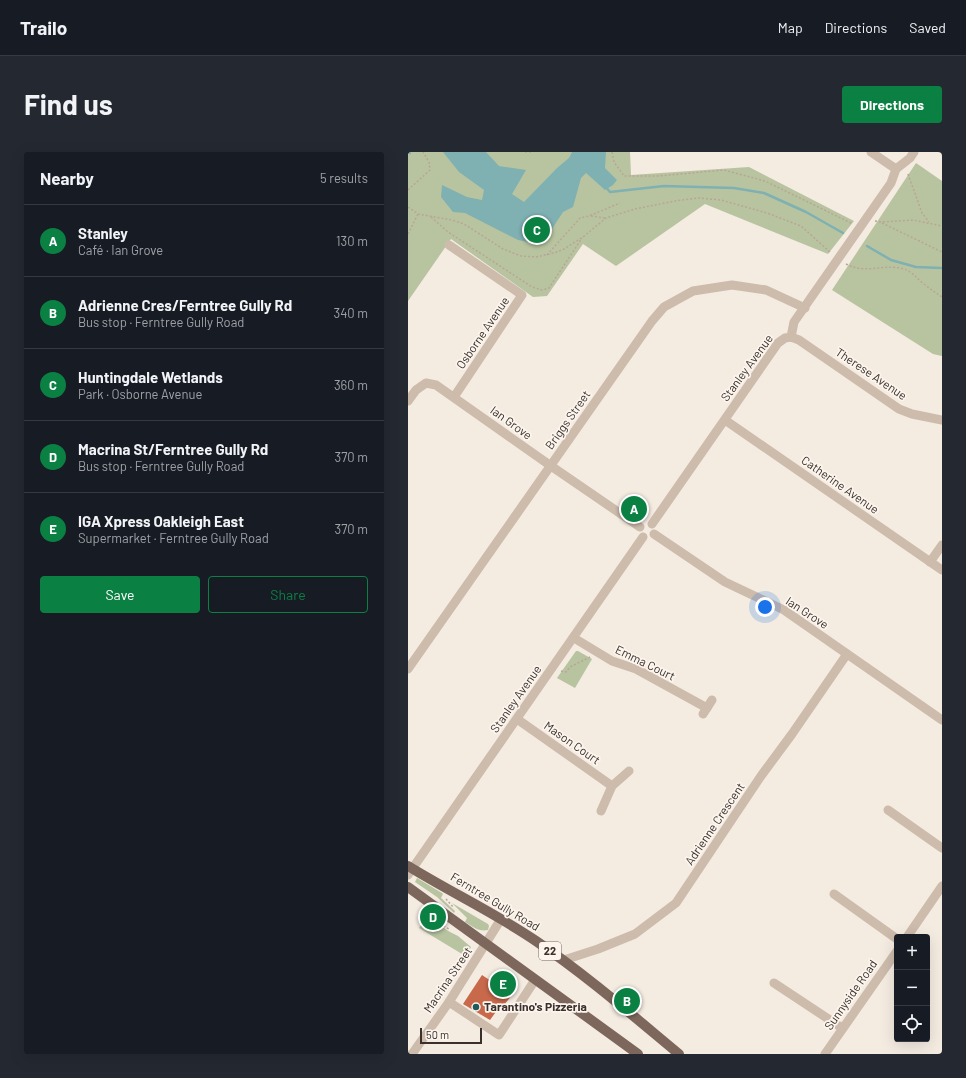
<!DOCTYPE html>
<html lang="en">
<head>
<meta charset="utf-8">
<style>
  body { margin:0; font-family:Barlow,sans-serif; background:#242831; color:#f1f3f6 }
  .controls { position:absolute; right:12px; bottom:12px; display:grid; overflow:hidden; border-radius:4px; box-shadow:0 4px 16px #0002 }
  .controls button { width:36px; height:36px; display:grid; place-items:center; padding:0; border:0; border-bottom:1px solid #363941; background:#171b24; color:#f1f3f6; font:20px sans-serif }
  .scale { position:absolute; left:12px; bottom:10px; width:62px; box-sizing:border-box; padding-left:4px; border:2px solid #3b302b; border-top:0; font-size:11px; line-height:14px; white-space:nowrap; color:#3b302b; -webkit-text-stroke:3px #fbf5ee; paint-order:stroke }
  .you { position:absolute; left:357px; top:455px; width:14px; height:14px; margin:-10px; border:3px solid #fff; border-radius:50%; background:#1a73e8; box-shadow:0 0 0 6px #1a73e833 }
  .badge { display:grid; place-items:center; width:26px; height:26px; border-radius:50%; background:#0b8043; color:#fff; font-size:13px; font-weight:700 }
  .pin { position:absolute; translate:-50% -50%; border:2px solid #fff; box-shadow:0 1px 4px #0006 }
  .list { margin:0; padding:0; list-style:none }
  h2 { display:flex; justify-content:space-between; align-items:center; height:52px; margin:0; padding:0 16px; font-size:17px }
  h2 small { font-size:13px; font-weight:400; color:#9ea1a6 }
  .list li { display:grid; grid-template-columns:26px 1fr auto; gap:12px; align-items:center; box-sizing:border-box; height:72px; padding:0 16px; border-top:1px solid #363941 }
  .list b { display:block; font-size:15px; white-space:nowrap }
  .list p { margin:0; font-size:13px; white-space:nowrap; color:#9ea1a6 }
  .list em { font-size:13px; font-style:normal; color:#9ea1a6 }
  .actions { display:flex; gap:8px; padding:12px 16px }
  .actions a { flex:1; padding:9px 0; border:1px solid #0b8043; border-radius:4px; text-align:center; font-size:14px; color:#0b8043 }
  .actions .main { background:#0b8043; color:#fff }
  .icon { flex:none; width:22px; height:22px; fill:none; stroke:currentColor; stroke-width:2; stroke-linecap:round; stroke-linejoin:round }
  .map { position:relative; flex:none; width:534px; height:902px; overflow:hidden; border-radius:4px }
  header { display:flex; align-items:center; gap:24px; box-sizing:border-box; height:56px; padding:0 20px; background:#171b24; border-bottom:1px solid #363941 }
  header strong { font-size:19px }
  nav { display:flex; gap:22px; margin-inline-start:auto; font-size:14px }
  .intro { display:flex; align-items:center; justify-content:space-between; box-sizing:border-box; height:96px; padding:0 24px }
  h1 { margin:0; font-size:28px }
  .button { padding:10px 18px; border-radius:4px; background:#0b8043; color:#fff; font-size:14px; font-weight:700 }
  main { display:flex; gap:24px; padding:0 24px }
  aside { flex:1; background:#171b24; border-radius:4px; box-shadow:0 4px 16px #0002 }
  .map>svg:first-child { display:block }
  .green { fill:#b8c4a0 }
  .water { fill:#7fb0b2 }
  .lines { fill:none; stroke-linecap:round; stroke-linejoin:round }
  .stream { stroke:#7fb0b2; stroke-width:2.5 }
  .building { fill:#c8694b }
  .path { stroke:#b9a596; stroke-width:1.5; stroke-dasharray:2 2; stroke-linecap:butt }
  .minor { stroke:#cdbbac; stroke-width:9 }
  .major { stroke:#7d675c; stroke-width:10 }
  .poi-dot { fill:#1f5a5e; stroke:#fbf5ee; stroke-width:1.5 }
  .labels { text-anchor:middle; stroke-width:3.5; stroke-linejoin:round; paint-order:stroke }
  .shield { fill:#fbf5ee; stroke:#756b66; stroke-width:1 }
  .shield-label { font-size:11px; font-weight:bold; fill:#3b302b }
  .street-label { font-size:12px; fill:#3b302b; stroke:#fbf5ee }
  .poi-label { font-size:12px; font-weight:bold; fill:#3b302b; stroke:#fbf5ee; text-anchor:start }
</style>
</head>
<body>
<header>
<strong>Trailo</strong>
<nav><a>Map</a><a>Directions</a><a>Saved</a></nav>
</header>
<div class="intro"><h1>Find us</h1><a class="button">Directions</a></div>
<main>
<aside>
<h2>Nearby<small>5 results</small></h2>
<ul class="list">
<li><span class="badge">A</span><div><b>Stanley</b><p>Café · Ian Grove</p></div><em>130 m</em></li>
<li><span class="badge">B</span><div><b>Adrienne Cres/Ferntree Gully Rd</b><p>Bus stop · Ferntree Gully Road</p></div><em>340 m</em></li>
<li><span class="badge">C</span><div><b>Huntingdale Wetlands</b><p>Park · Osborne Avenue</p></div><em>360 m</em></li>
<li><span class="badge">D</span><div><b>Macrina St/Ferntree Gully Rd</b><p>Bus stop · Ferntree Gully Road</p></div><em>370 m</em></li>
<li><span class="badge">E</span><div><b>IGA Xpress Oakleigh East</b><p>Supermarket · Ferntree Gully Road</p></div><em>370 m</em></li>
</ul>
<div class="actions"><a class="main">Save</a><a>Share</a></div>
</aside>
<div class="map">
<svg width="534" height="902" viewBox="0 0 534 902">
  <rect width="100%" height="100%" fill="#f4ebe1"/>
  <g class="green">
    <polygon points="0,0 222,0 223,23 341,15 446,69 420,102 297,52 208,114 175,92 139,144 125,145 43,87 0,149"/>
    <polygon points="508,11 534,29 534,204 525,202 424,138"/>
    <polygon points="168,499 170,499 184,507 167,536 149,526"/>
    <polygon points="9,726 34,741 35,742 33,746 47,759 46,761 29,745 7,730"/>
    <path d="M 44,751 L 80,772 L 81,774 L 80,778 C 71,780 65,775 57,770 L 59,766 Z"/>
    <polygon points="19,765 42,780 50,784 63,795 56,808 54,802 11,776"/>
  </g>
  <polygon class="water" points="35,0 78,0 91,14 118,18 104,42 116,50 149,16 161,6 164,0 198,0 197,16 209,28 205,33 197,38 178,21 173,26 165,55 155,60 142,80 125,91 110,88 57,61 45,60 33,45 34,33 59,45 74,48 76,38 51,20"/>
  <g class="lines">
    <g class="stream">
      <polyline points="0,0 2,1"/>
      <polyline points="197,34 202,40 256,34 326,36 356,41 398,60 435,81"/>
      <polyline points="459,94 483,108 508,115 534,116"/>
    </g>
  </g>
  <polygon class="building" points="74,823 104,843 92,858 90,857 82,868 55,852"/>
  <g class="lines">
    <g class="path">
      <polyline points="117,0 125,0"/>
      <polyline points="204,0 206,10 216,24 251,24 316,18 357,29 445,72"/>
      <polyline points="500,22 514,61 521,70"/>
      <polyline points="0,38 22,18 21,10 15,0"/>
      <polyline points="0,55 10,62 44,68 56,72 95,97 113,104 128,105 146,101 156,97 175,85 198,66 227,57 267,49 291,46 313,48 359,61 393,74 423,101"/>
      <polyline points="183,64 197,66"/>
      <polyline points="23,65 40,80 124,135 134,138 141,136 174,86"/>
      <polyline points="467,69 473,70 505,68 534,74"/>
      <polyline points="474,71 534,100"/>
      <polyline points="0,82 10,62"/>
      <polyline points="139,103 172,66 181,64 212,51"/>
      <path d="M 438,112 C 459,123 475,111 496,117 C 505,120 509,127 516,132 C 522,137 528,141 534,145"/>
      <polyline points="153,519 158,520 162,515 182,505"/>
      <polyline points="38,747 46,756"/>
      <polyline points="20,762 22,766 41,777"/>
    </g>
    <g class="minor">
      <polyline points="463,0 488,17"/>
      <polyline points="41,93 114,143 46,245"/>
      <polyline points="383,185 391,188 491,257 504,262 534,268"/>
      <polyline points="0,249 8,238 18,231 28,233 143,314 232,375"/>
      <polyline points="317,268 534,418"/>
      <polyline points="244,372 370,191 377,186 383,185 386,170 483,31 488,17 502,6 506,0"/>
      <polyline points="246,382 317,430 376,458 534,568"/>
      <polyline points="522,410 534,393"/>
      <polyline points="166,486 204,509 228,517 299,556"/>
      <polyline points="0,517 244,169 256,155 285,139 324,133 358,138 397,156"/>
      <polyline points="295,562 304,548"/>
      <polyline points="109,567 204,634"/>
      <polyline points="480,658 534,696"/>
      <polyline points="193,659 204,634 221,619"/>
      <polyline points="0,723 235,385"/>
      <polyline points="426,742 489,787"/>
      <polyline points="499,785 534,734"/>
      <polyline points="156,808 190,797 227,782 268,751 353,624 384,582 439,502"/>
      <polyline points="366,831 434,876"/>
      <polyline points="41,850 91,883 127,828"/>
      <polyline points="4,902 41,850 93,767"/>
      <polyline points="417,902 489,799"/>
    </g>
    <g class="major">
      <path d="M 0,714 C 42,740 87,761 128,789 C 178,823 224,863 271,902"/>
      <polyline points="0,735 230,902"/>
    </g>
  </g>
  <circle class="poi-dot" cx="68" cy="855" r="4"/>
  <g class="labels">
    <rect class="shield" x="131" y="790" width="22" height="18" rx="3"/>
    <g class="shield-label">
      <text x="142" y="803">22</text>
    </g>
    <g class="street-label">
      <text transform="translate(75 181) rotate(-56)" y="4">Osborne Avenue</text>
      <text transform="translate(339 216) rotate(-54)" y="4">Stanley Avenue</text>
      <text transform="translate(463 222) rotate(34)" y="4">Therese Avenue</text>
      <text transform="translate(160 268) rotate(-55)" y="4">Briggs Street</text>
      <text transform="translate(103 271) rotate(36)" y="4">Ian Grove</text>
      <text transform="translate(432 333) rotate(35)" y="4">Catherine Avenue</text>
      <text transform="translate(399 461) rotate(33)" y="4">Ian Grove</text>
      <text transform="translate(237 511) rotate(26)" y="4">Emma Court</text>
      <text transform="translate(108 547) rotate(-55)" y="4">Stanley Avenue</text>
      <text transform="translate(164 591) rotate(35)" y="4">Mason Court</text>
      <text transform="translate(307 672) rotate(-56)" y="4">Adrienne Crescent</text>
      <text transform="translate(87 750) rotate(31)" y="4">Ferntree Gully Road</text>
      <text transform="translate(40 828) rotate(-56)" y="4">Macrina Street</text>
      <text transform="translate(443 843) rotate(-55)" y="4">Sunnyside Road</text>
    </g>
    <g class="poi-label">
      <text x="76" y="859">Tarantino's Pizzeria</text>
    </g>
  </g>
</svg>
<div class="controls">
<button>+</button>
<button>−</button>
<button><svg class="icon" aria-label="locate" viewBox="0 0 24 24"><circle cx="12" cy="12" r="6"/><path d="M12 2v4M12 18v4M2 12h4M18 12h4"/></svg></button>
</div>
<div class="scale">50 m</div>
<div class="you"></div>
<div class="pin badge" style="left:226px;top:357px">A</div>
<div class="pin badge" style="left:219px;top:849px">B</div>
<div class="pin badge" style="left:129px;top:78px">C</div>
<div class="pin badge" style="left:25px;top:765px">D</div>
<div class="pin badge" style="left:95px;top:832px">E</div>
</div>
</main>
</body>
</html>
